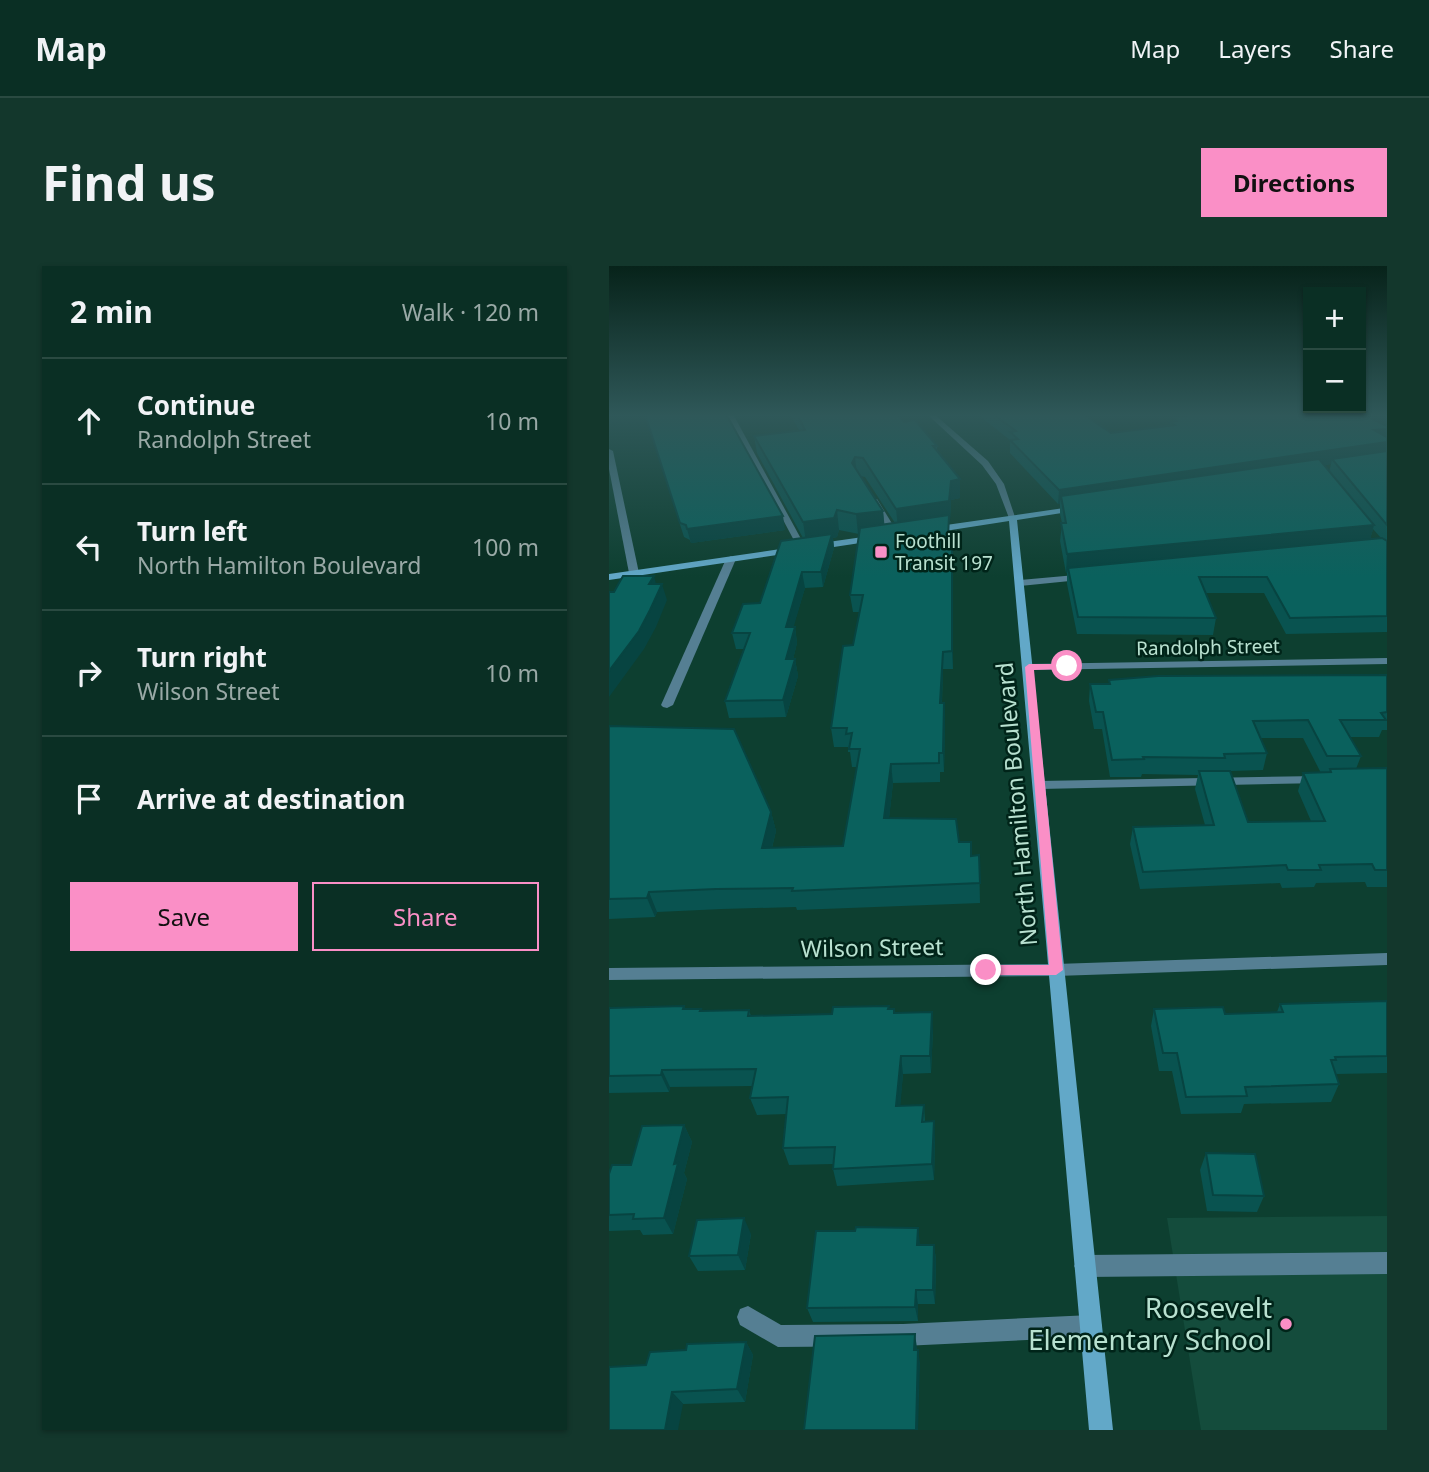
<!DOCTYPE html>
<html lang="en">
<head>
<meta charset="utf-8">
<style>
  body { margin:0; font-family:"Noto Sans",sans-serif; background:#13372c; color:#f1f3f6 }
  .controls { position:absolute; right:21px; top:21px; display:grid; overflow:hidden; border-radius:0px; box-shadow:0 2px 5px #0004 }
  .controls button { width:63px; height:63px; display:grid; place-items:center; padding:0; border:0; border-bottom:2px solid #2a4a41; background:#0a2f24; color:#f1f3f6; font:35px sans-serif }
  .stop { position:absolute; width:21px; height:21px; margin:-16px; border:5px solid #fa8fc6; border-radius:50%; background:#fff }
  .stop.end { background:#fa8fc6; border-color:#fff; box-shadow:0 2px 7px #0008 }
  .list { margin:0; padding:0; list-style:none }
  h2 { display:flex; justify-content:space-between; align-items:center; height:91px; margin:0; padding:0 28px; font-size:30px }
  h2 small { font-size:23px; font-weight:400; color:#99a9a6 }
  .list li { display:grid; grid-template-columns:46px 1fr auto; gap:21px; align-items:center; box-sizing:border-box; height:126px; padding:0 28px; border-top:2px solid #2a4a41 }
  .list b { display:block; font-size:26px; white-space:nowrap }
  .list p { margin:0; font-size:23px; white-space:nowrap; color:#99a9a6 }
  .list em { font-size:23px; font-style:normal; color:#99a9a6 }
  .actions { display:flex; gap:14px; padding:21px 28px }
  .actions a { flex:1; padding:16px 0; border:2px solid #fa8fc6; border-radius:0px; text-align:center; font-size:24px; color:#fa8fc6 }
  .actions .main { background:#fa8fc6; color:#111 }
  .icon { flex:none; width:38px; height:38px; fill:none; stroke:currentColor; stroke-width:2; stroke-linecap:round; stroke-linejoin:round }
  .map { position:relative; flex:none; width:778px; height:1164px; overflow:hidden; border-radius:0px }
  header { display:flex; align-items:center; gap:42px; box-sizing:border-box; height:98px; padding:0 35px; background:#0a2f24; border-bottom:2px solid #2a4a41 }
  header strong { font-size:33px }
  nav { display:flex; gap:38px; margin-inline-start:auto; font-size:24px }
  .intro { display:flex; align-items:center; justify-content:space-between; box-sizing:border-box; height:168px; padding:0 42px }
  h1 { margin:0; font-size:49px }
  .button { padding:18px 32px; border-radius:0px; background:#fa8fc6; color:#111; font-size:24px; font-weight:700 }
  main { display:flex; gap:42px; padding:0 42px }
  aside { flex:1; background:#0a2f24; border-radius:0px; box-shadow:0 2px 5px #0004 }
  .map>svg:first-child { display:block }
  .built { fill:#144c3c }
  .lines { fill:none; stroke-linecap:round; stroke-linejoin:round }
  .lane { fill:#557f93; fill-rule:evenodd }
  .street { fill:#557f93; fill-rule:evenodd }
  .secondary { fill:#62a8c8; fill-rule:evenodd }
  .wall { fill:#095350; fill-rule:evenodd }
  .shaded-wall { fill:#074441 }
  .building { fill:#0a615d; stroke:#074441; stroke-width:2 }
  .route { fill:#fa8fc6 }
  .poi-dot { fill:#fa8fc6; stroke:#002419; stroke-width:2.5 }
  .labels { text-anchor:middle; stroke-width:5; stroke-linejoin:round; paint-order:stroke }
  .far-poi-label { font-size:19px; fill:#b8e1d0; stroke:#002419; text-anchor:start }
  .far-street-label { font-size:19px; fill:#b8e1d0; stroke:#002419 }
  .street-label { font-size:23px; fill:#b8e1d0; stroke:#002419 }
  .near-poi-label { font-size:28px; fill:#b8e1d0; stroke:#002419; text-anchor:end }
</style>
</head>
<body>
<header>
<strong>Map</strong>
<nav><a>Map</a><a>Layers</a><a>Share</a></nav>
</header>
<div class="intro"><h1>Find us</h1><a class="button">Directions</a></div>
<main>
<aside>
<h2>2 min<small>Walk · 120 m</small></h2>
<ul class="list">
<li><svg class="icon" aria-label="ahead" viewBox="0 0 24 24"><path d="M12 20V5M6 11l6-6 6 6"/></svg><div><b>Continue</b><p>Randolph Street</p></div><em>10 m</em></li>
<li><svg class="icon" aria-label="left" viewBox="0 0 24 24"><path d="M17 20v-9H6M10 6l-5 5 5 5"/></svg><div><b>Turn left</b><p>North Hamilton Boulevard</p></div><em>100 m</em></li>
<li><svg class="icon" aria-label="right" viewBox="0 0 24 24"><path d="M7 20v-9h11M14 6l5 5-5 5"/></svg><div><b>Turn right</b><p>Wilson Street</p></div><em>10 m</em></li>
<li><svg class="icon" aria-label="arrive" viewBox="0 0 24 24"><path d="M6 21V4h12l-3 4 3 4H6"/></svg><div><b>Arrive at destination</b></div></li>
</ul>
<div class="actions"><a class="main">Save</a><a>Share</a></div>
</aside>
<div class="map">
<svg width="778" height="1164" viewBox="0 0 778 1164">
  <rect width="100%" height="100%" fill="#0d3f30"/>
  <polygon class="built" points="778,950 778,1164 592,1164 558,952"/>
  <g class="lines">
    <g class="lane">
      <polygon points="118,148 124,148 197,282 196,284 189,282"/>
      <polygon points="262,233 268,233 290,269 289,271 283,271 261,235"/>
      <polygon points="478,308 481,309 481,313 411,320 406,317 411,314"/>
      <polygon points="709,510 714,511 715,514 714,517 431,523 425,519 431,515"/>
      <polygon points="778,986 778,1008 476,1011 469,1007 465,1000 469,993 476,989"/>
      <polygon points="139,1040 172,1059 294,1058 482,1049 490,1052 493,1060 490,1068 482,1071 294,1080 169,1081 131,1059 128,1051 131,1043"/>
    </g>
    <g class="street">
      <polygon points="318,148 325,148 379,195 395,218 407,254 400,252 387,218 373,199"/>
      <polygon points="0,183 4,185 30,307 25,310 20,307 0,203"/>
      <polygon points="122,290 127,293 64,439 58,442 54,441 52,439 117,293"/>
      <polygon points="778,392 778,398 420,404 415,401 420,398"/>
      <polygon points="778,687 778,699 447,710 0,714 0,702 447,698"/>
    </g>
    <g class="secondary">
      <polygon points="469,240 473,242 472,244 408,254 504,1164 480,1164 400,255 323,267 319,264 323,261"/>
      <polygon points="268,269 271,270 271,274 205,284 201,281 205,278"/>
      <polygon points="185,281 189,284 188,286 0,314 0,308"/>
    </g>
  </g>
  <g class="wall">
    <polygon points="36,148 117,148 176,264 82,277 81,274 75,271"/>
    <path d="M 181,148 L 288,148 L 295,156 L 328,180 L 328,186 L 351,213 L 351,232 L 342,234 L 341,254 L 340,255 L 340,272 L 344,288 L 344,403 L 334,403 L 333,437 L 335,437 L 336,455 L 335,506 L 331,506 L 331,516 L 284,517 L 280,552 L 350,576 L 362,590 L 370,589 L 371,637 L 188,644 L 187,641 L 113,643 L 48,646 L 46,651 L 0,653 L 0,460 L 162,546 L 167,565 L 163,582 L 234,580 L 248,501 L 243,501 L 241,486 L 239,486 L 239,481 L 225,481 L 222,462 L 244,379 L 250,346 L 244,346 L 241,329 L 250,268 L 230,264 L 228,271 L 224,272 L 225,282 L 214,321 L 196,322 L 184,361 L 186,361 L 188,377 L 184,393 L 186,393 L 189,410 L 177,451 L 120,452 L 116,435 L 135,383 L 127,383 L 123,367 L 151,337 L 194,272 L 148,187 L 145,170 L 190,164 ZM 251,210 L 256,211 L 286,257 L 275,259 L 274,245 Z"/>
    <path d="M 368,148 L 474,148 L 502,167 L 561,160 L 561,156 L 564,155 L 565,151 L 778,148 L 777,160 L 778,160 L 778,366 L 677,368 L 655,327 L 597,327 L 607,352 L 604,369 L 468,368 L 458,318 L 458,307 L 457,307 L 451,275 L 453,257 L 451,248 L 451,238 L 449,238 L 401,187 L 401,174 ZM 722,198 L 720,206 L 715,199 ZM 764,263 L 772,272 L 761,273 Z"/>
    <path d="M 778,409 L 778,464 L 773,464 L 770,471 L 741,471 L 752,490 L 747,503 L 778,502 L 778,621 L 758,621 L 756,616 L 707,617 L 705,621 L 673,622 L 671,617 L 531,623 L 521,578 L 524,561 L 596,559 L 586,523 L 589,509 L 533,508 L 532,511 L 501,511 L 493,463 L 485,463 L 480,435 L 481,418 L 500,418 L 500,414 ZM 652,472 L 694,472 L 712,507 L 694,507 L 689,525 L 702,555 L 639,556 L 621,505 L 654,504 L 658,487 Z"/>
    <polygon points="778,735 778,807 727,808 730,818 722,836 635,838 632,847 572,848 563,805 550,805 542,760 545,743 616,748 668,746 671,738"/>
    <polygon points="75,740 76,743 92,743 93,745 140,744 142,750 223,748 280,740 280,743 286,747 324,764 322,807 294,808 291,839 315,839 316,855 326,872 325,914 228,920 224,903 224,898 180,899 174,882 178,848 148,849 141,832 144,820 61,821 60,826 0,827 0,742"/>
    <polygon points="75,859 83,876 75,907 78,913 64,968 34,969 31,964 0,965 0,908 22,899"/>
    <polygon points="597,887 655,930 648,946 598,945 591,904"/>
    <polygon points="142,968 136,1004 89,1005 80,990"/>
    <polygon points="311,979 325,979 327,994 326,1038 309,1038 309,1055 204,1056 198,1042"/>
    <polygon points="137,1076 144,1089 136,1136 74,1138 37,1099 77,1084"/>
  </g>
  <g class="shaded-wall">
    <polygon points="778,148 777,161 759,151"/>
    <polygon points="778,163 778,175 765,164"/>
    <polygon points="778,176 778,189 723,193 722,198 453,238 452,230 451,238 449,238 450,224"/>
    <polygon points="246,191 248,209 243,197"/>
    <polygon points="351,213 351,232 342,234 341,254 340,255 339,288 289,262 287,243 342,215"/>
    <polygon points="228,244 230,264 228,271 224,272 225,282 214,321 212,306 197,276 194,256"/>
    <polygon points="274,245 276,264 249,268 247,248"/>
    <polygon points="174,250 176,264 82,277 78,263"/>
    <polygon points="765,259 760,278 459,302 458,307 457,307 458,288"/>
    <polygon points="343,272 344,288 344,403 343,385"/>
    <polygon points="193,306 196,322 180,377 177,361"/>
    <polygon points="45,310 49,326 53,318 58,334 47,361 35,383 0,431 0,405"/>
    <polygon points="186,361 188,377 180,410 177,393"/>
    <polygon points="334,386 334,403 332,455 331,437"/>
    <polygon points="186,393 189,410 177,451 174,434"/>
    <polygon points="335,437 336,455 335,506 334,487"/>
    <polygon points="282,498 284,517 278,571 275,552"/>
    <polygon points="162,546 167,565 158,601 153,582"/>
    <polygon points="40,626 48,646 46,651 38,632"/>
    <polygon points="323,746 324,764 322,807 321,790"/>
    <polygon points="292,790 294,808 290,857 287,840"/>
    <polygon points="53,804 61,821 60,826 52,809"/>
    <polygon points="325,855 326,872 325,914 323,898"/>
    <polygon points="75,859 83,876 75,907 78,913 64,968 55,952 65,898"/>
    <polygon points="135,952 142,968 136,1004 129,989"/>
    <polygon points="309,962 311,978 310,995 308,979"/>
    <polygon points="325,979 327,994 326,1038 324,1024"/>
    <polygon points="307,1024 309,1038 309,1055 306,1041"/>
    <polygon points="306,1068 308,1082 308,1097 305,1084"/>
    <polygon points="137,1076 144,1089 136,1136 128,1123"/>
    <polygon points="309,1084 311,1097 309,1164 307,1164"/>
    <polygon points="63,1126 74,1138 69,1164 56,1164"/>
  </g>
  <g class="building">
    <polygon points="36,148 117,148 174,250 78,263 77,259 71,257"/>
    <polygon points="188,148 288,148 295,156 306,154 328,180 324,180 351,213 342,215 340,235 287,243 254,192 246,191 243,197 274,245 247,248 228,244 225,252 194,256 145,170 196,164"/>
    <polygon points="384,148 474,148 502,167 566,159 561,156 568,155 565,151 596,148 778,148 759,151 778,160 778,163 765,164 778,171 778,176 450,224 401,174 409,173 401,166 407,165"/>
    <polygon points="778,185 778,259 723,193"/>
    <polygon points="710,193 765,259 458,288 452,257 457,257 452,230"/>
    <polygon points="340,249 339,272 343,272 343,385 334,386 331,437 335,437 334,487 330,487 330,497 282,498 275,552 347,553 350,576 362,576 362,590 370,589 371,617 183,625 184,622 107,623 40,626 38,632 0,633 0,460 125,463 162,546 153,582 234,580 251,483 240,483 243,467 237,468 238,462 222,462 234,380 244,379 254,329 241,329 251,262"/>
    <polygon points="223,268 212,306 193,306 177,361 186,361 177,393 186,393 174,434 116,435 141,367 123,367 134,338 151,337 172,275"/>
    <polygon points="773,272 778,275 778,350 681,352 658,311 590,311 607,352 469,351 459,302"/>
    <polygon points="14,310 45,310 40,318 53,318 41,344 30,365 0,405 0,326 5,326"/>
    <polygon points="778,409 778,446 772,447 777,454 731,454 752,490 718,490 699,454 644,455 658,487 615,488 616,492 534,491 535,493 503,494 494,446 487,446 481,418 501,418 500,414 549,410"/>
    <polygon points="778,502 778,604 766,604 763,598 710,599 712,604 679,604 677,599 534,606 524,561 605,559 590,505 621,505 639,556 716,555 694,507 722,506 721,503"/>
    <polygon points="778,735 778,790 726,791 727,794 722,794 730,818 636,821 638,830 577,831 568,787 554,787 545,743 614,741 616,748 674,746 671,738"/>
    <polygon points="75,740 74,743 92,743 91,745 140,744 139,750 223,748 224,741 280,740 279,743 285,743 285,747 323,746 321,790 292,790 287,840 315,839 313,856 325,855 323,898 224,903 226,881 174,882 179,831 141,832 147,803 53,804 52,809 0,810 0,742"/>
    <polygon points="75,859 65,898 69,897 55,952 24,953 25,948 0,949 0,908 3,899 22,899 33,860"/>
    <polygon points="597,887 646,888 655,930 604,929"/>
    <polygon points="135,952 129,989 80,990 88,954"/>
    <polygon points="247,961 309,962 308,979 325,979 324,1024 307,1024 306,1041 198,1042 207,965 246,965"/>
    <polygon points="306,1068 305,1084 309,1084 307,1164 195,1164 206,1070"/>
    <polygon points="137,1076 128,1123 63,1126 56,1164 0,1164 0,1101 37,1099 41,1086 77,1084 78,1078"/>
  </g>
  <linearGradient id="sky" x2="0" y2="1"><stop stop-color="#07231a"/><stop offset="0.48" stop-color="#2f5859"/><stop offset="1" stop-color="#2f5859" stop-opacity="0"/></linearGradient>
  <rect width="778" height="311" fill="url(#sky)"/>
  <polygon class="route" points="420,398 458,398 462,400 458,403 425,404 454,704 447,709 377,709 371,704 377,699 440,699 416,401"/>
  <g class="poi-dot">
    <rect x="265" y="279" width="14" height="14" rx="3.5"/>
    <circle cx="677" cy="1058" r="7"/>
  </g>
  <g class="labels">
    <g class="far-poi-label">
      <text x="286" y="282">Foothill<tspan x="286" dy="22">Transit 197</tspan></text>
    </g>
    <g class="far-street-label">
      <text transform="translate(599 381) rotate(-1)" y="7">Randolph Street</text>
    </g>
    <g class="street-label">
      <text transform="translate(408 538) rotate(-95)" y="8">North Hamilton Boulevard</text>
      <text transform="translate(263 682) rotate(-1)" y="8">Wilson Street</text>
    </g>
    <g class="near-poi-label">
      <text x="663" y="1052">Roosevelt<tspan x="663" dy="32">Elementary School</tspan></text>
    </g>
  </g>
</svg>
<div class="controls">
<button>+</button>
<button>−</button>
</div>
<div class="stop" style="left:458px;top:400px"></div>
<div class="stop end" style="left:377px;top:704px"></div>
</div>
</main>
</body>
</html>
